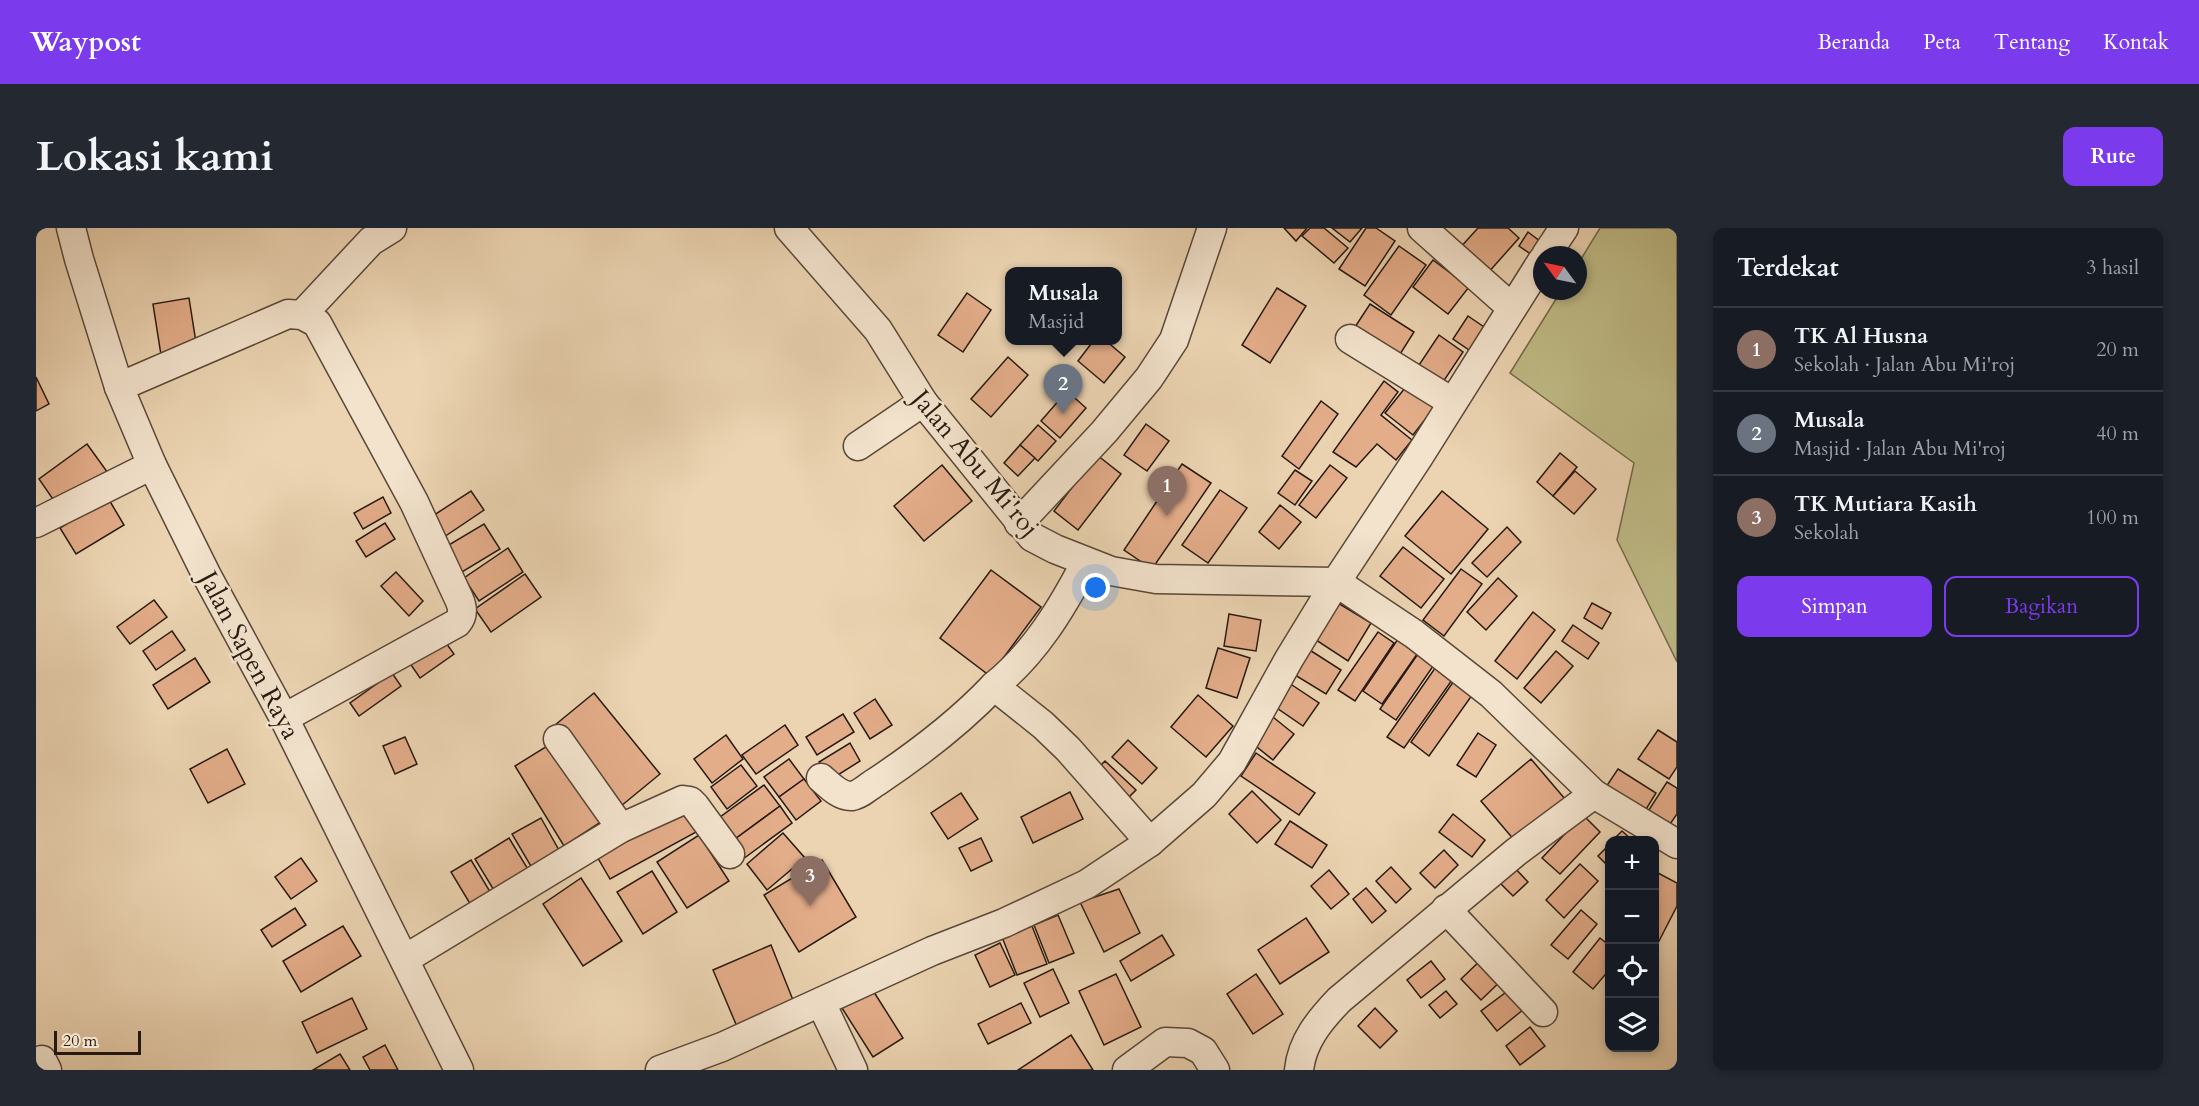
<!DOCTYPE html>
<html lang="id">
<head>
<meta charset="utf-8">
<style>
  body { margin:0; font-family:Cardo,serif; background:#242831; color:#f1f3f6 }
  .controls { position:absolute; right:18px; bottom:18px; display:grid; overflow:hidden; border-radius:12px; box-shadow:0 3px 9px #0003 }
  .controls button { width:54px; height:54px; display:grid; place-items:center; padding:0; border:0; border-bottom:2px solid #363941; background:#171b24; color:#f1f3f6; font:30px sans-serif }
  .compass { position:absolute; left:1497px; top:18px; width:54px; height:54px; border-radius:50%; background:#171b24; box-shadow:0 3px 9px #0003; rotate:303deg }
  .scale { position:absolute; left:18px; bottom:15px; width:87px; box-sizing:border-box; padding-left:6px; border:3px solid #281a10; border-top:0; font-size:16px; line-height:21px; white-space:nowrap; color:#281a10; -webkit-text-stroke:4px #f3e3cd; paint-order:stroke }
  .you { position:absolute; left:1060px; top:360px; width:21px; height:21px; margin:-15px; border:4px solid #fff; border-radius:50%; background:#1a73e8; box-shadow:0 0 0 9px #1a73e833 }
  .badge { display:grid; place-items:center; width:39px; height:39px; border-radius:50%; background:#7c3aed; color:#fff; font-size:20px; font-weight:700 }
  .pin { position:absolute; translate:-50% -50px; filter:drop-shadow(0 2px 3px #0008) }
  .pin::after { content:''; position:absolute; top:32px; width:21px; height:18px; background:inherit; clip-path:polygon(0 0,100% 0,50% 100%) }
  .popup { position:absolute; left:969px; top:39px; width:117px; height:78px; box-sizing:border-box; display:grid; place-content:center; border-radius:12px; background:#171b24; filter:drop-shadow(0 2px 4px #0005); font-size:20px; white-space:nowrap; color:#9ea1a6 }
  .popup b { font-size:22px; color:#f1f3f6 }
  .popup::after { content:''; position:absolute; left:50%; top:100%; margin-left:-12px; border:12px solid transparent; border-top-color:#171b24 }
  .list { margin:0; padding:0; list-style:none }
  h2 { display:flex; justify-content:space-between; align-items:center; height:78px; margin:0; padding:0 24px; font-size:26px }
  h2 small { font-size:20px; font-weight:400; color:#9ea1a6 }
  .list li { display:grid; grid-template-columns:39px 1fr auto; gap:18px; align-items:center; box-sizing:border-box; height:84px; padding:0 24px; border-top:2px solid #363941 }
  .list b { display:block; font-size:22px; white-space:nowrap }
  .list p { margin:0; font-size:20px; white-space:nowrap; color:#9ea1a6 }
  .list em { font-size:20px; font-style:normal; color:#9ea1a6 }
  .actions { display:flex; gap:12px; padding:18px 24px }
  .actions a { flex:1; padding:14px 0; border:2px solid #7c3aed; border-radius:12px; text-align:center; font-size:21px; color:#7c3aed }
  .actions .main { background:#7c3aed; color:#fff }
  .icon { flex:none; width:33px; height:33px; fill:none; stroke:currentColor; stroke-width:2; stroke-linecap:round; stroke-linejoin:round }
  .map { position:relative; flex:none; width:1641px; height:842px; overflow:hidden; border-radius:12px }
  header { display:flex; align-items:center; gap:36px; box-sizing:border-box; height:84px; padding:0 30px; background:#7c3aed; color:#fff }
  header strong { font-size:28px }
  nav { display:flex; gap:33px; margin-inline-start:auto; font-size:21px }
  .intro { display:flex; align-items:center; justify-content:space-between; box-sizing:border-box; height:144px; padding:0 36px }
  h1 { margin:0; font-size:42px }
  .button { padding:15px 27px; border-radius:12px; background:#7c3aed; color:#fff; font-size:21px; font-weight:700 }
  main { display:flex; gap:36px; padding:0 36px }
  aside { flex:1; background:#171b24; border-radius:12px; box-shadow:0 3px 9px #0003 }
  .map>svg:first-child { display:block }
  .green { fill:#bfbb87; stroke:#746a4c; stroke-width:1.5 }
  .building { fill:#e4ad8a; stroke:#281a10; stroke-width:1.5 }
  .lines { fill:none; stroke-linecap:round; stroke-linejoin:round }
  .street-casing { stroke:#594838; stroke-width:31 }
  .street { stroke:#f3e3cd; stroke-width:28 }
  .labels { text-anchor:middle; stroke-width:5; stroke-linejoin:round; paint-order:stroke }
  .street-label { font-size:26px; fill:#281a10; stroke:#f3e3cd }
</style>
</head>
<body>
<header>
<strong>Waypost</strong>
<nav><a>Beranda</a><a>Peta</a><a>Tentang</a><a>Kontak</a></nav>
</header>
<div class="intro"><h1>Lokasi kami</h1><a class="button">Rute</a></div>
<main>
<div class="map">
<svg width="1641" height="842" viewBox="0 0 1641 842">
  <rect width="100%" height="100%" fill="#ecd4b2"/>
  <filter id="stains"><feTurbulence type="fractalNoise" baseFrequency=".00333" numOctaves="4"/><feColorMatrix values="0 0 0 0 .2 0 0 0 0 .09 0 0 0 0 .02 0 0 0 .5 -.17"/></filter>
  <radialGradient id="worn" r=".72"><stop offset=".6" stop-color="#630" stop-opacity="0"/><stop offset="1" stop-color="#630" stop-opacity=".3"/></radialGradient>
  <polygon class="green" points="1564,0 1641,0 1641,434 1581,312 1598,235 1474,145 1525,63 1542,63 1542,36"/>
  <g class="building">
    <polygon points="1248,0 1271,0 1260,13"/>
    <polygon points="1274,0 1288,0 1312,20 1298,35 1266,8"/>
    <polygon points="1296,0 1326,0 1314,14"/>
    <polygon points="1330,0 1340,0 1359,13 1329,58 1303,41"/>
    <polygon points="1442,0 1472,0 1483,10 1451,46 1423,21"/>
    <polygon points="1492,4 1505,14 1496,27 1483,18"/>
    <polygon points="1363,18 1390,37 1355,87 1328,67"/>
    <polygon points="1397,32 1433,59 1412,86 1377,59"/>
    <polygon points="1241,60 1270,78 1234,135 1206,117"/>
    <polygon points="931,65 955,82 927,124 902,107"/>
    <polygon points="153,70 161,121 125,127 117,76"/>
    <polygon points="1334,76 1378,104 1361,131 1317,102"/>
    <polygon points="1432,88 1451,101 1436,124 1417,111"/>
    <polygon points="1403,107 1427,124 1407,154 1383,137"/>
    <polygon points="1058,112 1069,112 1089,129 1068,155 1042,133"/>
    <polygon points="972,129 992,147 955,189 935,171"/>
    <polygon points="0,149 13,176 0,183"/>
    <polygon points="1348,153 1362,164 1345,187 1376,212 1360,232 1341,216 1320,239 1297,224"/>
    <polygon points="1373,155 1401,176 1377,207 1349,185"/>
    <polygon points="1031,163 1050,180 1024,210 1005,193"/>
    <polygon points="1285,173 1302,186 1263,241 1246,228"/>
    <polygon points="1110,196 1133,213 1111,243 1088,227"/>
    <polygon points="1002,197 1020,213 1002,233 984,217"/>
    <polygon points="51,216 72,245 23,280 3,251"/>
    <polygon points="984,217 999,230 982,248 968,235"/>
    <polygon points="1524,225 1541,239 1517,268 1501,254"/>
    <polygon points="1061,227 1085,246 1042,302 1018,283"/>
    <polygon points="1146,236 1175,255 1116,341 1088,322"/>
    <polygon points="906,237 936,273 888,313 858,278"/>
    <polygon points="1294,237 1311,250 1280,290 1263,277"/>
    <polygon points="1259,242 1276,253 1259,277 1242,265"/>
    <polygon points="1539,243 1560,261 1538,286 1517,268"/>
    <polygon points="1184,262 1211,280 1172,335 1146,317"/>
    <polygon points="435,263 448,282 405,311 392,291"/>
    <polygon points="1406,263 1452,301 1415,346 1369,308"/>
    <polygon points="347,269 355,285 327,301 318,285"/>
    <polygon points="72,270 88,297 40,326 24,300"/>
    <polygon points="1244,277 1265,294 1243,321 1223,304"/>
    <polygon points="349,295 359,311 330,329 320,313"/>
    <polygon points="448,296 464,321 426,344 411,318"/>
    <polygon points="1471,299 1485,314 1451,349 1436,335"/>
    <polygon points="1367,319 1408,351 1385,380 1344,348"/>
    <polygon points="472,320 487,344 443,373 428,350"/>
    <polygon points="1425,341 1446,356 1408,408 1387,392"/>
    <polygon points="955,342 1005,379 954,448 904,410"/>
    <polygon points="360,344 387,373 373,388 345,358"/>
    <polygon points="489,346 505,369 455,404 439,381"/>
    <polygon points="1462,350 1481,368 1450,402 1431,384"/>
    <polygon points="118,372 131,389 94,416 81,399"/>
    <polygon points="1302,375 1335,395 1312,433 1280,412"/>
    <polygon points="1556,375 1575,385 1566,401 1548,390"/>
    <polygon points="1497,384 1519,402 1481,451 1459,433"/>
    <polygon points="1193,386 1225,392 1220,423 1188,418"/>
    <polygon points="1537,397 1563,415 1552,431 1526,413"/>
    <polygon points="136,403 149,422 120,442 107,423"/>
    <polygon points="1342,404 1358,415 1319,473 1302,462"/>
    <polygon points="405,408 418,426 384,450 371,431"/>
    <polygon points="1364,408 1384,422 1346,476 1327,463"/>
    <polygon points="1269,419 1305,442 1290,466 1254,444"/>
    <polygon points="1182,420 1214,430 1201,470 1170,460"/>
    <polygon points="1386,420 1402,431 1360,492 1344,481"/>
    <polygon points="1520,423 1537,438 1505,475 1488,460"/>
    <polygon points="159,430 174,454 132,481 117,457"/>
    <polygon points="1404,433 1421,445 1368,520 1351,509"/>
    <polygon points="356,445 365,458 323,488 314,475"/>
    <polygon points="1420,450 1439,463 1393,528 1375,514"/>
    <polygon points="1253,455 1283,475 1267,498 1238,478"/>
    <polygon points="558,465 624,546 585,578 519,497"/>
    <polygon points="1162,467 1197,498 1170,529 1135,499"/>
    <polygon points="839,471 856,497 834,511 818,485"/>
    <polygon points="1232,485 1258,506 1237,532 1211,511"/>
    <polygon points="807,486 818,504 781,527 770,509"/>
    <polygon points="749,497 762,517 720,546 706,527"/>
    <polygon points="1622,502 1641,514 1641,539 1633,551 1602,531"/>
    <polygon points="1442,505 1460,517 1440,549 1421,537"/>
    <polygon points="690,507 707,531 676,555 658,531"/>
    <polygon points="369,509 381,536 359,546 347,518"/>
    <polygon points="1092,512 1121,540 1106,556 1076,529"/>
    <polygon points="516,515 565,594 528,618 479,538"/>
    <polygon points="814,515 824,533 794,552 783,534"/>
    <polygon points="191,521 209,556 172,575 154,541"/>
    <polygon points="1220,525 1279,565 1263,587 1205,548"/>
    <polygon points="753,531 768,551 743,569 728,549"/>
    <polygon points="1495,531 1529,571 1479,613 1445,573"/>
    <polygon points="1069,533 1100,562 1085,577 1055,547"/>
    <polygon points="705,537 721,558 691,581 675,559"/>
    <polygon points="1582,541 1620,565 1609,583 1570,559"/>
    <polygon points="768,551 785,573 760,592 743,569"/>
    <polygon points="1631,554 1641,560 1641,586 1630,602 1609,588"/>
    <polygon points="728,557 744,578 695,614 680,592"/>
    <polygon points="1216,563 1245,592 1221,615 1193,586"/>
    <polygon points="1034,564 1047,591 997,615 985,589"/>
    <polygon points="925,565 942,591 912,611 895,585"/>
    <polygon points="648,576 662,603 574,651 559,625"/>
    <polygon points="744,578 756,595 707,631 695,614"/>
    <polygon points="1417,586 1449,612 1436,629 1403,604"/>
    <polygon points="1547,587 1564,604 1524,646 1506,630"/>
    <polygon points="505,590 524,624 496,640 476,606"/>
    <polygon points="1254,593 1291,617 1276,640 1239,616"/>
    <polygon points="1586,603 1596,612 1577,612"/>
    <polygon points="747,605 769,630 731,662 711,636"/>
    <polygon points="663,607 693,653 651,680 621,634"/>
    <polygon points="473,610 493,643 459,664 439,631"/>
    <polygon points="945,610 956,633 935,643 923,620"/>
    <polygon points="1574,616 1574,636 1572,638 1562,628"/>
    <polygon points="1408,622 1422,637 1399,660 1384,645"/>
    <polygon points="265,630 281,653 255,671 239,649"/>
    <polygon points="435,632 456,667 436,679 415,644"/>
    <polygon points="786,632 820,689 763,724 728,667"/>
    <polygon points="1544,636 1562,653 1528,690 1510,672"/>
    <polygon points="1477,638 1492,654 1477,668 1462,653"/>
    <polygon points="1355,639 1375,661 1360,675 1340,653"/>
    <polygon points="1293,642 1313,666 1295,681 1275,658"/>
    <polygon points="616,643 641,684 607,706 581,664"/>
    <polygon points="1622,645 1641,655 1641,678 1623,713 1618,710 1618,651"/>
    <polygon points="545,650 586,713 547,738 507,676"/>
    <polygon points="1330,660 1350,683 1336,695 1317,671"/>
    <polygon points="1083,661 1104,705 1068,724 1044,674"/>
    <polygon points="259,680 270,697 236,719 225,702"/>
    <polygon points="1545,682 1561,696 1532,731 1515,717"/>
    <polygon points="1022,687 1038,725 1013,735 998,697"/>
    <polygon points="1270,690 1293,724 1244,756 1222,722"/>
    <polygon points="307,698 325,728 265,764 247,733"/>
    <polygon points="996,698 1011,736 981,747 966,709"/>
    <polygon points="1126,707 1138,727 1095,753 1084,733"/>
    <polygon points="1564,710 1574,718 1574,741 1557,761 1537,744"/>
    <polygon points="964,715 979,747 954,759 939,727"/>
    <polygon points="735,717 759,777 702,801 677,742"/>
    <polygon points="1450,727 1470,748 1445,772 1425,751"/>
    <polygon points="1395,733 1409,751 1385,770 1371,752"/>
    <polygon points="1017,741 1033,775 1004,789 988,755"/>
    <polygon points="1080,746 1105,799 1068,817 1043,763"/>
    <polygon points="1220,746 1247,786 1217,806 1191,766"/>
    <polygon points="836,761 867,810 837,829 806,780"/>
    <polygon points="1473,762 1488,781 1461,803 1445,783"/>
    <polygon points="1410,763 1421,776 1404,790 1393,777"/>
    <polygon points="316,770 331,801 281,825 266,794"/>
    <polygon points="985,775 995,795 952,816 942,796"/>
    <polygon points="1339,780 1361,803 1344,820 1322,798"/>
    <polygon points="1494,799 1509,818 1484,837 1470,818"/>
    <polygon points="1035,807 1057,842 982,842"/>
    <polygon points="349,817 362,842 334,842 327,829"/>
    <polygon points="304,826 314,842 277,842"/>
  </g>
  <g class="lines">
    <defs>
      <g id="street">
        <polyline points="35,0 43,31 83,159 116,237 171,348 248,490 423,842"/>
        <polyline points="753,0 842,102 887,174 996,309 1019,321 1075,343 1120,351 1300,354 1378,406 1455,466 1558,566 1641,616"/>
        <polyline points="1386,0 1476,80"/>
        <polyline points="1510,27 1528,0"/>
        <polyline points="266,87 335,13 356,0"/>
        <polyline points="1314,111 1416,174"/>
        <path d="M 83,159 L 252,86 L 266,87 L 281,95 L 378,274 L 423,371 C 427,380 428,387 421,395 L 248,490"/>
        <polyline points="822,218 887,174"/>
        <polyline points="0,295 116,237"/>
        <polyline points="983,295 1068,204 1113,150 1138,112 1176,0"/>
        <path d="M 958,458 C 999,425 1026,380 1050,334"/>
        <polyline points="522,511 585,600"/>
        <path d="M 785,550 C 793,557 804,569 816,568 C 824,567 833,558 840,554 C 882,526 924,494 958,458 L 1007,497 L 1032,521 L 1114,614"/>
        <polyline points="1410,681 1507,784"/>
        <polyline points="369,731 585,600 647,572 654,573 659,578 694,626"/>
        <polyline points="785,775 817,842"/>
        <polyline points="6,832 11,842"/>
        <polyline points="624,842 686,819 896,723 968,695 1051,656 1114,614 1168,567 1196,534 1253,431 1300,354 1382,230 1506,33"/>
        <polyline points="1091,842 1129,814 1152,815 1167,823 1179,842"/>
        <path d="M 1263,842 C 1266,813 1284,792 1303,772 L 1480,624 L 1558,566"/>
      </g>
    </defs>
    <use href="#street" class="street-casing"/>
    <use href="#street" class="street"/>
  </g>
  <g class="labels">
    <g class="street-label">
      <text transform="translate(940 235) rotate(50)" y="9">Jalan Abu Mi'roj</text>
      <text transform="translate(214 427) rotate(62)" y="9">Jalan Sapen Raya</text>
    </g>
  </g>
  <rect width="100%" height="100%" filter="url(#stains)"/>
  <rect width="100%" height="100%" fill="url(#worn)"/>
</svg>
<div class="controls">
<button>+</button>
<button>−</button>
<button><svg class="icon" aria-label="locate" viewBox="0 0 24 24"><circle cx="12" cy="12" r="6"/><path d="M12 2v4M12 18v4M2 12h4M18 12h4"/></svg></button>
<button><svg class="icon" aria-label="layers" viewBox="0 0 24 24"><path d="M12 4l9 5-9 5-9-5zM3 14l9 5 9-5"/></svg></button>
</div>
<svg class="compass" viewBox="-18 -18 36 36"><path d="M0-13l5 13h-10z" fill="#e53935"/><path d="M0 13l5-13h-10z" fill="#9ea1a6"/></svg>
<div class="scale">20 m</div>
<div class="you"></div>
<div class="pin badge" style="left:1131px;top:288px;background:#8d6e63">1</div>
<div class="pin badge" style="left:1027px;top:186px;background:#6b7280">2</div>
<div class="popup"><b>Musala</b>Masjid</div>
<div class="pin badge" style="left:774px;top:678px;background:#8d6e63">3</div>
</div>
<aside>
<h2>Terdekat<small>3 hasil</small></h2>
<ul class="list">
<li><span class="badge" style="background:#8d6e63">1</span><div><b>TK Al Husna</b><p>Sekolah · Jalan Abu Mi'roj</p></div><em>20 m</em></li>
<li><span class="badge" style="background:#6b7280">2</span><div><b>Musala</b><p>Masjid · Jalan Abu Mi'roj</p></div><em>40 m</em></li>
<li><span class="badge" style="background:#8d6e63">3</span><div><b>TK Mutiara Kasih</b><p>Sekolah</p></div><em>100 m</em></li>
</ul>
<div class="actions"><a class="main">Simpan</a><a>Bagikan</a></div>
</aside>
</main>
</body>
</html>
